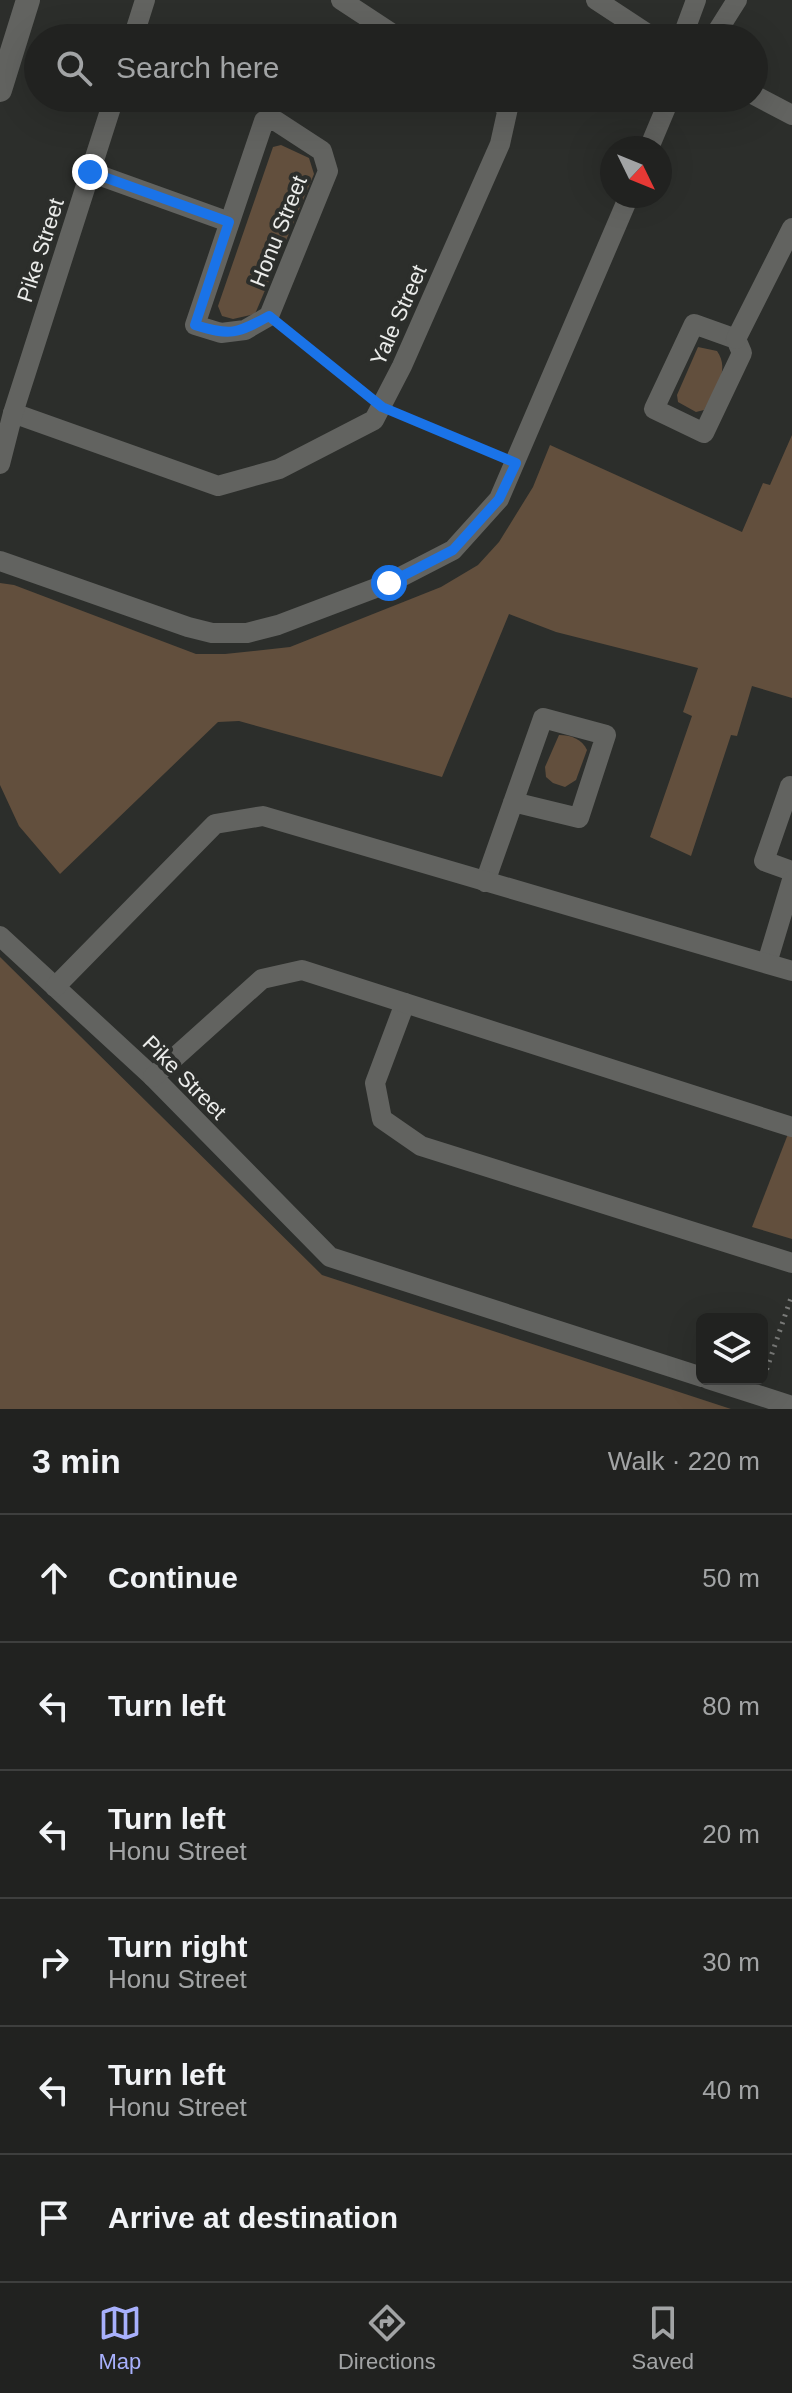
<!DOCTYPE html>
<html lang="en">
<head>
<meta charset="utf-8">
<style>
  body { margin:0; font-family:Arial,sans-serif; background:#2d2f2d; color:#f1f3f6 }
  .controls { position:absolute; right:24px; bottom:24px; display:grid; overflow:hidden; border-radius:12px; box-shadow:0 8px 32px #0002 }
  .controls button { width:72px; height:72px; display:grid; place-items:center; padding:0; border:0; border-bottom:2px solid #3e3f3e; background:#212220; color:#f1f3f6; font:40px sans-serif }
  .compass { position:absolute; left:600px; top:136px; width:72px; height:72px; border-radius:50%; background:#212220; box-shadow:0 8px 32px #0002; rotate:133deg }
  .stop { position:absolute; width:24px; height:24px; margin:-18px; border:6px solid #1a73e8; border-radius:50%; background:#fff }
  .stop.end { background:#1a73e8; border-color:#fff; box-shadow:0 2px 8px #0008 }
  .list { margin:0; padding:0; list-style:none }
  h2 { display:flex; justify-content:space-between; align-items:center; height:104px; margin:0; padding:0 32px; font-size:34px }
  h2 small { font-size:26px; font-weight:400; color:#a2a4a5 }
  .list li { display:grid; grid-template-columns:52px 1fr auto; gap:24px; align-items:center; box-sizing:border-box; height:128px; padding:0 32px; border-top:2px solid #3e3f3e }
  .list b { display:block; font-size:30px; white-space:nowrap }
  .list p { margin:0; font-size:26px; white-space:nowrap; color:#a2a4a5 }
  .list em { font-size:26px; font-style:normal; color:#a2a4a5 }
  .icon { flex:none; width:44px; height:44px; fill:none; stroke:currentColor; stroke-width:2; stroke-linecap:round; stroke-linejoin:round }
  .map { position:relative; flex:none; width:792px; height:1409px; overflow:hidden }
  .search { position:absolute; background:#212220; box-shadow:0 8px 32px #0002; left:24px; right:24px; top:24px; height:88px; display:flex; align-items:center; gap:20px; box-sizing:border-box; padding:0 28px; border-radius:44px; color:#a2a4a5; font-size:30px }
  .sheet { height:872px; background:#212220 }
  nav { display:flex; justify-content:space-around; align-items:center; box-sizing:border-box; height:112px; border-top:2px solid #3e3f3e; background:#212220; font-size:22px; color:#a2a4a5 }
  nav a { display:grid; justify-items:center; gap:4px }
  nav .on { color:#a8b0fc }
  .map>svg:first-child { display:block }
  .green { fill:#624f3d }
  .lines { fill:none; stroke-linecap:round; stroke-linejoin:round }
  .path { stroke:#7a7b79; stroke-width:5; stroke-dasharray:2 6; stroke-linecap:butt }
  .street { stroke:#626360; stroke-width:20 }
  .secondary { stroke:#626360; stroke-width:24 }
  .route { stroke:#1a73e8; stroke-width:10 }
  .labels { text-anchor:middle; stroke-width:8; stroke-linejoin:round; paint-order:stroke }
  .street-label { font-size:22px; fill:#ebecea; stroke:#2c2e2b }
</style>
</head>
<body>
<div class="map">
<svg width="792" height="1409" viewBox="0 0 792 1409">
  <rect width="100%" height="100%" fill="#2c2e2b"/>
  <g class="green">
    <polygon points="281,145 309,158 314,174 255,314 233,319 222,316 218,306 273,147"/>
    <path d="M 698,347 L 717,351 C 731,371 714,391 704,410 L 696,412 L 678,402 L 677,395 Z"/>
    <polygon points="792,435 792,698 752,686 737,736 731,735 691,856 650,837 692,716 683,712 698,668 556,632 509,614 442,777 239,721 218,722 60,874 19,826 0,785 0,583 14,585 196,654 225,654 290,647 441,587 478,565 499,542 533,487 550,445 742,532 763,483 770,485"/>
    <path d="M 559,735 C 571,735 582,739 587,750 L 576,780 L 565,787 L 553,783 L 546,777 L 545,767 Z"/>
    <polygon points="0,957 322,1275 731,1409 0,1409"/>
    <polygon points="788,1134 792,1135 792,1239 752,1227"/>
  </g>
  <g class="lines">
    <g class="path">
      <polyline points="296,110 304,98"/>
      <polyline points="284,328 367,394"/>
      <polyline points="399,414 497,455"/>
      <polyline points="764,1377 792,1295"/>
    </g>
    <g class="street">
      <polyline points="341,0 399,38"/>
      <polyline points="596,0 654,38"/>
      <polyline points="133,38 145,0"/>
      <polyline points="682,38 696,0"/>
      <polyline points="713,38 737,0"/>
      <polyline points="754,95 792,115"/>
      <polygon points="264,121 276,121 322,151 328,171 269,316 245,330 221,333 195,325"/>
      <polyline points="649,148 670,98"/>
      <polyline points="90,172 229,222"/>
      <polygon points="694,324 736,339 742,353 704,433 654,409"/>
      <polyline points="736,339 792,228"/>
      <polyline points="13,413 218,486 279,469 374,420 402,366 500,144 508,108 492,98"/>
      <polyline points="0,464 13,413 114,98"/>
      <polyline points="0,561 188,627 212,633 247,633 278,625 389,583 453,550 499,499 629,196"/>
      <polyline points="792,787 790,786 764,861 792,871"/>
      <polyline points="485,882 543,718 606,735 579,818 513,802"/>
      <polyline points="0,936 153,1077 330,1257 702,1377"/>
      <polyline points="767,963 792,880"/>
      <polyline points="55,987 215,824 263,816 792,971"/>
      <polyline points="405,1003 375,1083 382,1119 421,1146 792,1263"/>
      <polyline points="153,1077 262,979 302,970 792,1127"/>
      <polyline points="708,1379 792,1406"/>
    </g>
    <polyline class="secondary" points="0,90 28,0"/>
  </g>
  <g class="lines">
    <path class="route" d="M 90,172 L 229,222 L 195,325 C 230,336 237,334 269,316 L 382,407 L 516,463 L 499,499 L 453,550 L 389,583"/>
  </g>
  <g class="labels">
    <g class="street-label">
      <text transform="translate(278 231) rotate(-68)" y="8">Honu Street</text>
      <text transform="translate(40 250) rotate(-72)" y="8">Pike Street</text>
      <text transform="translate(398 315) rotate(-66)" y="8">Yale Street</text>
      <text transform="translate(185 1077) rotate(45)" y="8">Pike Street</text>
    </g>
  </g>
</svg>
<div class="controls">
<button><svg class="icon" aria-label="layers" viewBox="0 0 24 24"><path d="M12 4l9 5-9 5-9-5zM3 14l9 5 9-5"/></svg></button>
</div>
<svg class="compass" viewBox="-18 -18 36 36"><path d="M0-13l5 13h-10z" fill="#e53935"/><path d="M0 13l5-13h-10z" fill="#a2a4a5"/></svg>
<div class="stop" style="left:389px;top:583px"></div>
<div class="stop end" style="left:90px;top:172px"></div>
<div class="search"><svg class="icon" aria-label="search" viewBox="0 0 24 24"><circle cx="10" cy="10" r="6"/><path d="M15 15l6 6"/></svg>Search here</div>
</div>
<section class="sheet">
<h2>3 min<small>Walk · 220 m</small></h2>
<ul class="list">
<li><svg class="icon" aria-label="ahead" viewBox="0 0 24 24"><path d="M12 20V5M6 11l6-6 6 6"/></svg><div><b>Continue</b></div><em>50 m</em></li>
<li><svg class="icon" aria-label="left" viewBox="0 0 24 24"><path d="M17 20v-9H6M10 6l-5 5 5 5"/></svg><div><b>Turn left</b></div><em>80 m</em></li>
<li><svg class="icon" aria-label="left" viewBox="0 0 24 24"><path d="M17 20v-9H6M10 6l-5 5 5 5"/></svg><div><b>Turn left</b><p>Honu Street</p></div><em>20 m</em></li>
<li><svg class="icon" aria-label="right" viewBox="0 0 24 24"><path d="M7 20v-9h11M14 6l5 5-5 5"/></svg><div><b>Turn right</b><p>Honu Street</p></div><em>30 m</em></li>
<li><svg class="icon" aria-label="left" viewBox="0 0 24 24"><path d="M17 20v-9H6M10 6l-5 5 5 5"/></svg><div><b>Turn left</b><p>Honu Street</p></div><em>40 m</em></li>
<li><svg class="icon" aria-label="arrive" viewBox="0 0 24 24"><path d="M6 21V4h12l-3 4 3 4H6"/></svg><div><b>Arrive at destination</b></div></li>
</ul>
</section>
<nav>
<a class="on"><svg class="icon" aria-label="map" viewBox="0 0 24 24"><path d="M3 6l6-2 6 2 6-2v14l-6 2-6-2-6 2zM9 4v14M15 6v14"/></svg>Map</a>
<a><svg class="icon" aria-label="directions" viewBox="0 0 24 24"><path d="M12 3l9 9-9 9-9-9zM9 14v-3h6M13 9l2 2-2 2"/></svg>Directions</a>
<a><svg class="icon" aria-label="saved" viewBox="0 0 24 24"><path d="M7 4h10v16l-5-4-5 4z"/></svg>Saved</a>
</nav>
</body>
</html>
